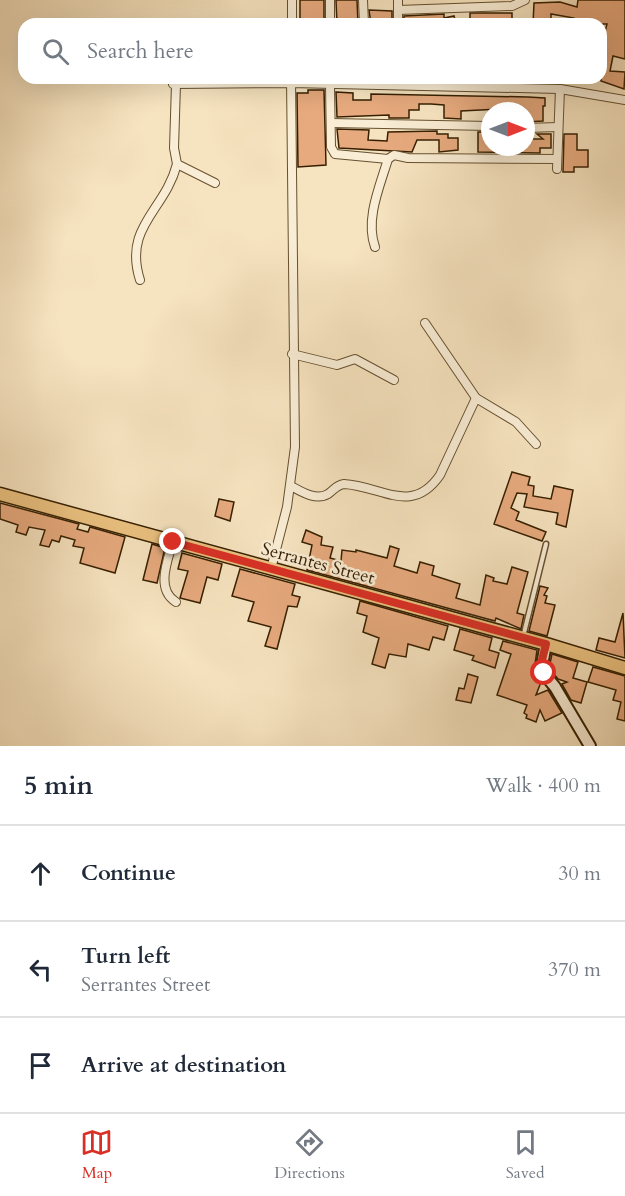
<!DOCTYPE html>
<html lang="en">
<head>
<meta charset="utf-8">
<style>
  body { margin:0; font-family:Cardo,serif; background:#f2f2f3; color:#1f2937 }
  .compass { position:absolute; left:481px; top:102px; width:54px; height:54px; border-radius:50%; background:#fff; box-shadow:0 6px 24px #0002; rotate:90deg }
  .stop { position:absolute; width:18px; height:18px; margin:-14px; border:4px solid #d93025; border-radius:50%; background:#fff }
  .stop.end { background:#d93025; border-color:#fff; box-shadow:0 2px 6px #0008 }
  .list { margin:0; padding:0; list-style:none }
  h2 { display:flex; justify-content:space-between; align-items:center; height:78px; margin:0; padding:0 24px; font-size:26px }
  h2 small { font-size:20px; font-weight:400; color:#747a83 }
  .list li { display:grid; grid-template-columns:39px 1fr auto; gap:18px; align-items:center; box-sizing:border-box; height:96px; padding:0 24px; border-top:2px solid #e0e1e3 }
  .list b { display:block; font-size:22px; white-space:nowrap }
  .list p { margin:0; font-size:20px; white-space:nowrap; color:#747a83 }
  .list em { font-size:20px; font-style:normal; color:#747a83 }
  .icon { flex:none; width:33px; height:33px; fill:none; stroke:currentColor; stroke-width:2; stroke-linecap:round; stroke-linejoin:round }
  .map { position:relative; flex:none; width:625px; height:746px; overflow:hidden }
  .search { position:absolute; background:#fff; box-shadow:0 6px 24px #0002; left:18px; right:18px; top:18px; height:66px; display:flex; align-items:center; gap:15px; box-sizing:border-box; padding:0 21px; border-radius:18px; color:#747a83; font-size:22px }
  .sheet { height:366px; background:#fff }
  nav { display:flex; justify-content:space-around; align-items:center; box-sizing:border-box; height:84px; border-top:2px solid #e0e1e3; background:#fff; font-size:16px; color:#747a83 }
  nav a { display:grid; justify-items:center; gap:3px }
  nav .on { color:#d93025 }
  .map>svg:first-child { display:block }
  .building { fill:#e7aa7e; stroke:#361f00; stroke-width:1.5 }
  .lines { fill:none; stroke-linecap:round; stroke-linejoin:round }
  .lane-casing { stroke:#665030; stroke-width:7 }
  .street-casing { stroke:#665030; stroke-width:10 }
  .secondary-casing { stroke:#361f00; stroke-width:14 }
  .primary-casing { stroke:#361f00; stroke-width:15 }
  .lane { stroke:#f9edd5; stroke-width:4 }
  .street { stroke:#f9edd5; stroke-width:8 }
  .secondary { stroke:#f9edd5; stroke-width:10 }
  .primary { stroke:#ebc280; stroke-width:12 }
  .route { stroke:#d93025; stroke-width:8 }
  .labels { text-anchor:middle; stroke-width:5; stroke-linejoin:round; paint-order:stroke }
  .street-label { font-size:18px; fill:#361f00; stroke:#f9edd5 }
</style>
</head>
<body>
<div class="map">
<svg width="625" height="746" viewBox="0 0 625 746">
  <rect width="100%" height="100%" fill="#f6e3bf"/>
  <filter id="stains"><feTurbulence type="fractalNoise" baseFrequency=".00333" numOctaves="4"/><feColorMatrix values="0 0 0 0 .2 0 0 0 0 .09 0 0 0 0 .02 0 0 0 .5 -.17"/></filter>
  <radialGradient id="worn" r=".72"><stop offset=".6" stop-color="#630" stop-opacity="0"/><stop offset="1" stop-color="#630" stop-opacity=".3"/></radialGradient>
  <g class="building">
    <rect x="300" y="0" width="24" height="24"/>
    <polygon points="336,0 357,0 358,24 337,24"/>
    <polygon points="578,0 625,0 625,59 613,56 610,71 625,72 624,89 601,81 602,43 607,24 573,24 574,18 551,14 551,24 533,24 534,3 560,2 577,7"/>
    <polygon points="369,10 392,11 392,24 371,24"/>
    <rect x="470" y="13" width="42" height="11"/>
    <polygon points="444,14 444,18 454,16 456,24 404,24 404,16"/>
    <polygon points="308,90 324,90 326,165 298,167 297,93 308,93"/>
    <polygon points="336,92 353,93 353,100 371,100 371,94 528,97 545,98 545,106 543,106 543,121 526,122 526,111 518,111 518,108 461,111 461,119 444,118 444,105 431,104 419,104 419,110 409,110 409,118 389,118 389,115 337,117"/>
    <polygon points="337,129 369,130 368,140 387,141 388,132 437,131 437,134 448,134 448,138 458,138 458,150 439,152 439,140 417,140 412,152 339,148"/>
    <polygon points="478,132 490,132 490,147 526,147 526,139 543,139 537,134 551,134 551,148 540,148 540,153 478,152"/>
    <polygon points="564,134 577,134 577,150 588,150 588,167 574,167 574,172 563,172"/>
    <polygon points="512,472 530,477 528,485 534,486 533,496 551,499 554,486 573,490 566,527 556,524 558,513 524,507 527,494 517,493 511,508 519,512 516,520 546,532 542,541 494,524"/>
    <polygon points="219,499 234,502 230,521 215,516"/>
    <polygon points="0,503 79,524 77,529 88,532 90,527 125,537 115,573 80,563 84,548 73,546 75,540 61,536 59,542 52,540 49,547 40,545 45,530 29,527 26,535 16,532 18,525 0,519"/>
    <polygon points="306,530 322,537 321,545 333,547 330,558 341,561 342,550 356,552 356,550 387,558 390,546 399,549 394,566 417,573 420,562 434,566 432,575 460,584 456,598 480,605 486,575 494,578 493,581 507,584 512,567 528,572 517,613 524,615 521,629 496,618 495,621 307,570 312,545 302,542"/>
    <polygon points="152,544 165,548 157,583 143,580"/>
    <polygon points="182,553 222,564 218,580 207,577 200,603 180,598 188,571 178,569"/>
    <polygon points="240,569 295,584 292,595 300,597 297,607 288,606 277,649 265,646 271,627 248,621 254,602 232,596"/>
    <polygon points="540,586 548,588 544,595 547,596 545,603 555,605 547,636 529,631"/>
    <polygon points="360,601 448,626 444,640 433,637 429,650 408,644 406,657 389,654 385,668 372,664 379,638 363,632 367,616 357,613"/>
    <polygon points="623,613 625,658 596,650 599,638 615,642"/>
    <polygon points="460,629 492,638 489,650 499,653 495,668 472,660 474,656 454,650"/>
    <polygon points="503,641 537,650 534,671 541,682 536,695 548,690 562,713 545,721 540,710 536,722 526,718 527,715 524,713 527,705 497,695 511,654 500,650"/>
    <polygon points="552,654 578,662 573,678 587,682 581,703 571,700 562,684 567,682 558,679 549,668"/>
    <polygon points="593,667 625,676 625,721 617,719 621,702 613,700 616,690 588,682"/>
    <polygon points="468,674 478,677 471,703 456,700 459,688 464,689"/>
  </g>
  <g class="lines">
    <defs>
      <polyline id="lane" points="523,637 546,544"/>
      <g id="street">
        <polyline points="330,0 330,24"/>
        <polyline points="363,0 364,24"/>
        <polyline points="398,0 398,24"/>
        <polyline points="398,10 512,6 525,0"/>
        <polyline points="292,24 292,0"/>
        <polyline points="173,84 291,83 560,89 625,100"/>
        <polyline points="176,84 174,148 177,164 215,183"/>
        <polyline points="330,85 331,147 335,154 388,159 394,155 408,158 557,159"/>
        <polyline points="331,123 490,126"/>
        <polyline points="526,128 558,127"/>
        <polyline points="557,169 560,89"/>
        <path d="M 375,247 C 365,219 380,186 388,159"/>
        <path d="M 140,280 C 123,226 165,211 177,164"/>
        <polyline points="425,323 476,398"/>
        <polyline points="292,354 337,365 355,359 394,380"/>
        <path d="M 291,486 C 302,492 316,501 328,494 C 334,490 336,485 344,484 C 382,486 412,516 440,475 L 476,398 L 516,422 L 536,444"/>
        <path d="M 173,541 C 168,560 155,589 176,602"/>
        <polyline points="271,569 287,507 295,447 291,78"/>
      </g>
      <polyline id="secondary" points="546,644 541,670 555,687 590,746"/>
      <polyline id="primary" points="0,494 546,644 625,668"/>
    </defs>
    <use href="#lane" class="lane-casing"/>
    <use href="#street" class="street-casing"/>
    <use href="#secondary" class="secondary-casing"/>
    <use href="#primary" class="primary-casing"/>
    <use href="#lane" class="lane"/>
    <use href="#street" class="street"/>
    <use href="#secondary" class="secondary"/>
    <use href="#primary" class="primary"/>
  </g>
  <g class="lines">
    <polyline class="route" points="173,542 546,644 541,664 544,673"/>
  </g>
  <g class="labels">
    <g class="street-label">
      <text transform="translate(318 563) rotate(15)" y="6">Serrantes Street</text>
    </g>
  </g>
  <rect width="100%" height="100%" filter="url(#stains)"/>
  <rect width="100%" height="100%" fill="url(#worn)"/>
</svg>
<svg class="compass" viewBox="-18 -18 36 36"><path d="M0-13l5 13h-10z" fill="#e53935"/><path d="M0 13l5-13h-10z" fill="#747a83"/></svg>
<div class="stop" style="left:544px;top:673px"></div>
<div class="stop end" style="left:173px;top:542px"></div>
<div class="search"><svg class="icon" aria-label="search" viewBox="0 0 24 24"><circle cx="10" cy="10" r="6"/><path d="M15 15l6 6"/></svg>Search here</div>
</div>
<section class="sheet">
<h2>5 min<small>Walk · 400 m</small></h2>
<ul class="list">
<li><svg class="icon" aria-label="ahead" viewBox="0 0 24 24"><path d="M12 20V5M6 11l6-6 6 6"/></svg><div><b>Continue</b></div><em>30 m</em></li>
<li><svg class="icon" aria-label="left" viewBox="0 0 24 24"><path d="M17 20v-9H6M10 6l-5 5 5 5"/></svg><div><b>Turn left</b><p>Serrantes Street</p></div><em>370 m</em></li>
<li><svg class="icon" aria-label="arrive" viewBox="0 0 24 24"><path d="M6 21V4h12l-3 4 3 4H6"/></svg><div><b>Arrive at destination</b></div></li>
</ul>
</section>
<nav>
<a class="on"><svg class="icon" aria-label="map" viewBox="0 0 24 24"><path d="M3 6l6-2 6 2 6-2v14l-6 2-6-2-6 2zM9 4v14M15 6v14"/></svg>Map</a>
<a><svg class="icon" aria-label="directions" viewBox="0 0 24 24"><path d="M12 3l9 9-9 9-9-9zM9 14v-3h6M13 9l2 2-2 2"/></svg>Directions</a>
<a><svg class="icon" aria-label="saved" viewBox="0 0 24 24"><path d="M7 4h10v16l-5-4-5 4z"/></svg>Saved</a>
</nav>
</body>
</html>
